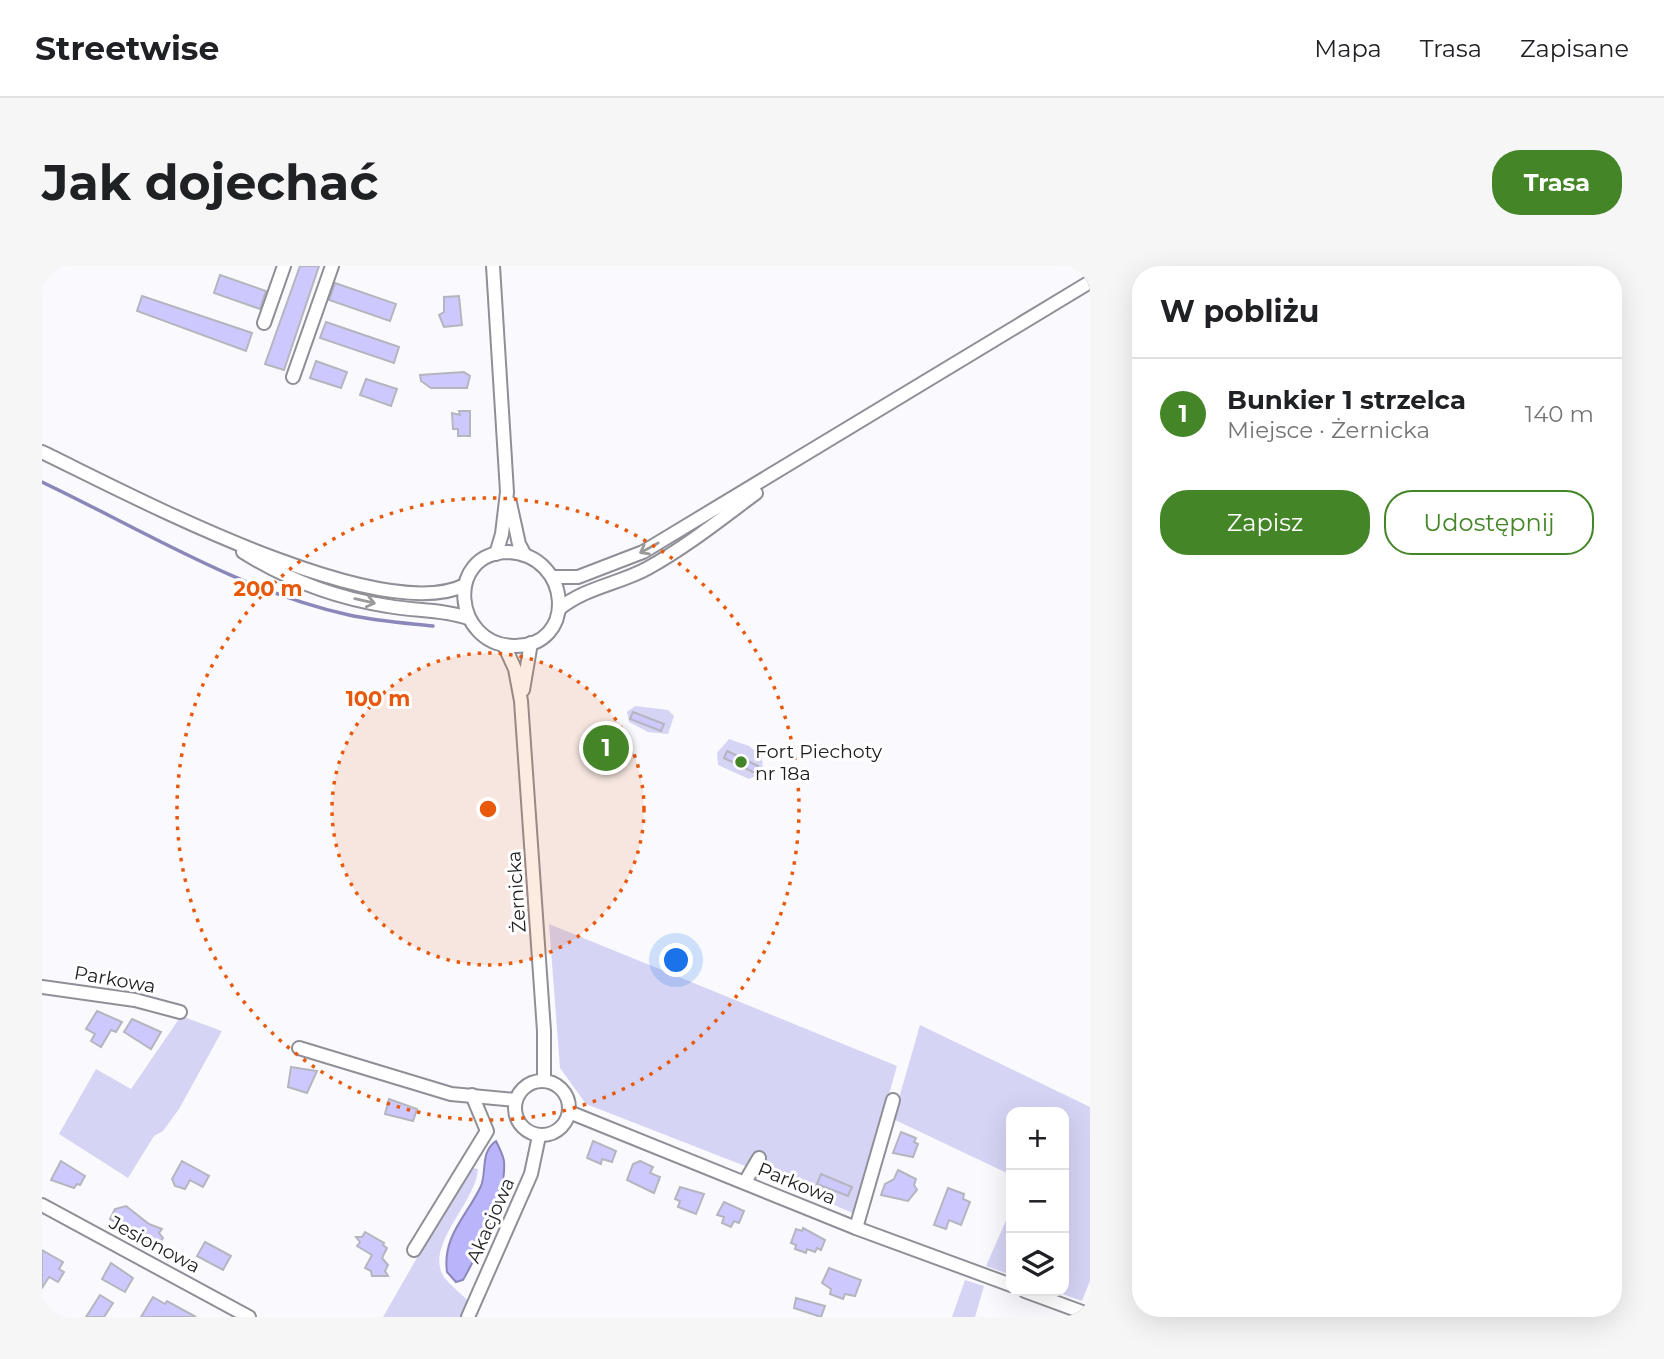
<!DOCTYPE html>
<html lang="pl">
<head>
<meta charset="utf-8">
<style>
  body { margin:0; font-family:Montserrat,sans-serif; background:#f6f6f6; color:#202124 }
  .controls { position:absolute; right:21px; bottom:21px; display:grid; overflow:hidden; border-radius:14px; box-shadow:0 7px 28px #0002 }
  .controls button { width:63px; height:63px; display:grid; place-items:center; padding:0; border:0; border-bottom:2px solid #e0e0e0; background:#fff; color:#202124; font:35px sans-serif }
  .you { position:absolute; left:635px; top:695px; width:24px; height:24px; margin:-18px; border:5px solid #fff; border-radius:50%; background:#1a73e8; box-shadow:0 0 0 10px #1a73e833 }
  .badge { display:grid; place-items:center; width:46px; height:46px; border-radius:50%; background:#438527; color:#fff; font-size:23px; font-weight:700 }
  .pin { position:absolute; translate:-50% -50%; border:4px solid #fff; box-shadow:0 2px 7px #0006 }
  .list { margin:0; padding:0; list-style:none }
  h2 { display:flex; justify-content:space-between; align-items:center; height:91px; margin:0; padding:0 28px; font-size:30px }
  h2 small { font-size:23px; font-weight:400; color:#757577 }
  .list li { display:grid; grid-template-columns:46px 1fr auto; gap:21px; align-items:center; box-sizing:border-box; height:112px; padding:0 28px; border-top:2px solid #e0e0e0 }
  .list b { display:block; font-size:26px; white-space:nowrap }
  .list p { margin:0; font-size:23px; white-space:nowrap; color:#757577 }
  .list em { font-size:23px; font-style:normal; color:#757577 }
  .actions { display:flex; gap:14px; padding:21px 28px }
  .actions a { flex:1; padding:16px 0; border:2px solid #438527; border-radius:28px; text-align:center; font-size:24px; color:#438527 }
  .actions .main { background:#438527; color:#fff }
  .icon { flex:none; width:38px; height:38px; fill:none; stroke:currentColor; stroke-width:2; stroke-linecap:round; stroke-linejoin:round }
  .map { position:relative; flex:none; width:1048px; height:1051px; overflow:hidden; border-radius:28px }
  header { display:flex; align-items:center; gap:42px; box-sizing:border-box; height:98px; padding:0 35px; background:#fff; border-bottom:2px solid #e0e0e0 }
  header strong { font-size:33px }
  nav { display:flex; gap:38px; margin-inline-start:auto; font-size:24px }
  .intro { display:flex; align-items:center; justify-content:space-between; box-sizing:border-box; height:168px; padding:0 42px }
  h1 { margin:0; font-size:49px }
  .button { padding:18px 32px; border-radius:28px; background:#438527; color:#fff; font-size:24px; font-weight:700 }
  main { display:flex; gap:42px; padding:0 42px }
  aside { flex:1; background:#fff; border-radius:28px; box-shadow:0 7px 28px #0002 }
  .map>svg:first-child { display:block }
  .green { fill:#d6d4f4 }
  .water { fill:#bab4fb; stroke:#8b87ba; stroke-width:2 }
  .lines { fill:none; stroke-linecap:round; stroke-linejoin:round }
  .stream { stroke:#8b87ba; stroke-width:3.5 }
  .building { fill:#cdc9ff; stroke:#b5b5be; stroke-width:2 }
  .minor-casing { stroke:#8f8f97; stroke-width:16 }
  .minor { stroke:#fff; stroke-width:12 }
  .oneway { stroke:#9a9a9b }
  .ring { fill:none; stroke:#e8590c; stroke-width:3.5; stroke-dasharray:3.5 7 }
  .poi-dot { fill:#438527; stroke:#fff; stroke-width:2.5 }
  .labels { text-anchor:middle; stroke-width:6; stroke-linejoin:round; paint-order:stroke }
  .poi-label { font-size:19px; fill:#1e1e21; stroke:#fff; text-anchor:start }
  .street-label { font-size:19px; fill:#1e1e21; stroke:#fff }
  .centre { fill:#e8590c; stroke:#fff; stroke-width:3.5 }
  .ring-label { font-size:21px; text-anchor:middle; font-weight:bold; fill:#e8590c; stroke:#fff; stroke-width:6; stroke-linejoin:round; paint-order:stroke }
</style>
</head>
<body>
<header>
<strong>Streetwise</strong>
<nav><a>Mapa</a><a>Trasa</a><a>Zapisane</a></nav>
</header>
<div class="intro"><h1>Jak dojechać</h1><a class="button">Trasa</a></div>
<main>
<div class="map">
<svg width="1048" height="1051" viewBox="0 0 1048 1051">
  <rect width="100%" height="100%" fill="#fafafe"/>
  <g class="green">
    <polygon points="593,440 626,444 632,450 626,468 606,466 587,456 585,446"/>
    <polygon points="687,473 707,480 720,491 721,507 707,513 676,499 675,487"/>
    <polygon points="507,658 855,800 813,948 703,900 544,838 518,802"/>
    <polygon points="139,750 180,765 137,843 121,865 112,870 86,912 17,868 54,803 89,823"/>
    <polygon points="878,759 1048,841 1048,1015 1040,1035 1012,1025 1022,1025 1022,846 969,846 969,909 851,853"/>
    <path d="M 427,901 L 436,903 C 434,935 388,974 399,1005 C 402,1015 418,1026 425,1034 L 418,1051 L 341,1051 Z"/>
    <polygon points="969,943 969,1009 944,1000"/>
    <polygon points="923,1014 942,1020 933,1051 910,1051"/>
  </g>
  <path class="water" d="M 454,875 C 457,881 461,889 462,895 C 465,928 437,986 421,1014 L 414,1016 L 405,1006 C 400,970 425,950 439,920 C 445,905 438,886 454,875 Z"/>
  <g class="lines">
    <path class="stream" d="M 0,216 C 99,263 198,325 307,349 C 334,355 363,357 391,360"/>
  </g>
  <g class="building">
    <polygon points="258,0 277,0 242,104 223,98"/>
    <polygon points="178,9 224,25 218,43 172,27"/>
    <polygon points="293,17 354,38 348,55 287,34"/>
    <polygon points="100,30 210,67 204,85 95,45"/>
    <polygon points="417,30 420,59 402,61 397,49 402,46 402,31"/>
    <polygon points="284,56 357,81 352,97 278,72"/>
    <polygon points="274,95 305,106 299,122 268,112"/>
    <polygon points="422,106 428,110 425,122 389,122 379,115 378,109"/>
    <polygon points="324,113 355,123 349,140 318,129"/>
    <polygon points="417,145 428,145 428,170 416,170 416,163 411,163 410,147 418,149"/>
    <polygon points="591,446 622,458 619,465 588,453"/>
    <polygon points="685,485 716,500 713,507 682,492"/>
    <polygon points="55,745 80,756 74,766 69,764 59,781 49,775 53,768 44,763"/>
    <polygon points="90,753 119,766 109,783 82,766"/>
    <polygon points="249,801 275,805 265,827 246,821"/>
    <polygon points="347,833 375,843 371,855 343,848"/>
    <polygon points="859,866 874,872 872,876 876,878 871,891 851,887"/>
    <polygon points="551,875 574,885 570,896 560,893 559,898 545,892"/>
    <polygon points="19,895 43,910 38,919 35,918 32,922 9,914"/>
    <polygon points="140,895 167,910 161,921 148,914 143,923 133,920 130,913"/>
    <polygon points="598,895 611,901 608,907 618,911 612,927 585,914 591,898"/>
    <polygon points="856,904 874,913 872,919 875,924 866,935 839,929 843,918 852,913"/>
    <polygon points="779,908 810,921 806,930 775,918"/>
    <polygon points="638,921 662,928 654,948 636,941 638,935 633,933"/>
    <polygon points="906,922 922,928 921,933 928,936 919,959 907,954 904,963 892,959"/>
    <polygon points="682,936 702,945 697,957 692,955 689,961 680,957 682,951 675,949"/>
    <polygon points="84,940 107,958 120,963 117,967 121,972 114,981 68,953 73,943"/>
    <polygon points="761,962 783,974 779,984 775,982 773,986 765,983 764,987 753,983 754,979 749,977 754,963 760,965"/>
    <polygon points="323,966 342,977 341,979 345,982 340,992 346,999 343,1005 346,1010 330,1010 329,1005 323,1002 330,989 315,980 318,976 314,971 320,971"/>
    <polygon points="163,976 189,990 181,1004 155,990"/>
    <polygon points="0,984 21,996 17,1003 22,1006 16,1016 7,1011 0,1022"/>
    <polygon points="69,997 91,1012 83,1026 60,1013"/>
    <polygon points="787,1002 819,1014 813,1030 803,1028 801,1033 788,1028 789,1023 780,1017"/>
    <polygon points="58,1029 71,1037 62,1051 44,1051"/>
    <polygon points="111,1031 123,1038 125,1035 154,1051 99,1051"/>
    <polygon points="754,1032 783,1040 779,1051 752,1042"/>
  </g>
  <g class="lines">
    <defs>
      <g id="minor">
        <polyline points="451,0 465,226 460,268 454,288"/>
        <polyline points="222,57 242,0"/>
        <polyline points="251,111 290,0"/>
        <path d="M 0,186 C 85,227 337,362 423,319"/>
        <polyline points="468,237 477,278 483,289"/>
        <path d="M 201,286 C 246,314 293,332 346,340 C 372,345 400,343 426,352"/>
        <path d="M 466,286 C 530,289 536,382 471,380 C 411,378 403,287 466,286 Z"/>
        <polyline points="512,311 536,311 601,286 1048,16"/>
        <path d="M 517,343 C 544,321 577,318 606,302 C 644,281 679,253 714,227"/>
        <polyline points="462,379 473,403 479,435 502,765 502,814"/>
        <polyline points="481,424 489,377"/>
        <polyline points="0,721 93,734 138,746"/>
        <polyline points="257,782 409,828 474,834"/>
        <circle cx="500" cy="842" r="27"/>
        <polyline points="527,846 814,962 969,1019"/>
        <polyline points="703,916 717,892"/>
        <polyline points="0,939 207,1051"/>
        <polyline points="814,962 851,834"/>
        <polyline points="372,984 445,865 430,829"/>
        <polyline points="983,1025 1048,1049"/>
        <polyline points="426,1051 489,908 497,870"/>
      </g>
    </defs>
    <use href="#minor" class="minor-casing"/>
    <use href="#minor" class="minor"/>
  </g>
  <defs><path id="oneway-shaft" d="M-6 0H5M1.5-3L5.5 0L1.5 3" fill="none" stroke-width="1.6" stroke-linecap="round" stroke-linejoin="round" transform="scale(1.75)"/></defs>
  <g class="oneway">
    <use href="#oneway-shaft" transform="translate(607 282) rotate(151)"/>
    <use href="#oneway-shaft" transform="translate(323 335) rotate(13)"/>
  </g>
  <circle cx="446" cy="543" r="156" fill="#e8590c" fill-opacity=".12"/>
  <g class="ring">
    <circle cx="446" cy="543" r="156"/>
    <circle cx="446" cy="543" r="311"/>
  </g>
  <circle class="poi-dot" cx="699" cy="496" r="7"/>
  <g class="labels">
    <g class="poi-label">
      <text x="713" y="492">Fort Piechoty<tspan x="713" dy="22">nr 18a</tspan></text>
    </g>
    <g class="street-label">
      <text transform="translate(474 626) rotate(-94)" y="7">Żernicka</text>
      <text transform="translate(73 713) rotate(10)" y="7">Parkowa</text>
      <text transform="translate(755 917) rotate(22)" y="7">Parkowa</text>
      <text transform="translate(448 954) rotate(-66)" y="7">Akacjowa</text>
      <text transform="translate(113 978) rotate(28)" y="7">Jesionowa</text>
    </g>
  </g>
  <circle cx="446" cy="543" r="10" class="centre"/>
  <g class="ring-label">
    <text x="226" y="330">200 m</text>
    <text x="336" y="440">100 m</text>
  </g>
</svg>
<div class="controls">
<button>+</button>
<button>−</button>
<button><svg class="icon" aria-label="layers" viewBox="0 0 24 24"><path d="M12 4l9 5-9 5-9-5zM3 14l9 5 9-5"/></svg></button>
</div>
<div class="you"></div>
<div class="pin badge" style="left:564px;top:482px">1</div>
</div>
<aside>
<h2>W pobliżu<small></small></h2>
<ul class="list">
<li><span class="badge">1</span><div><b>Bunkier 1 strzelca</b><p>Miejsce · Żernicka</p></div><em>140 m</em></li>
</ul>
<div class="actions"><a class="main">Zapisz</a><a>Udostępnij</a></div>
</aside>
</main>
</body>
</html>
